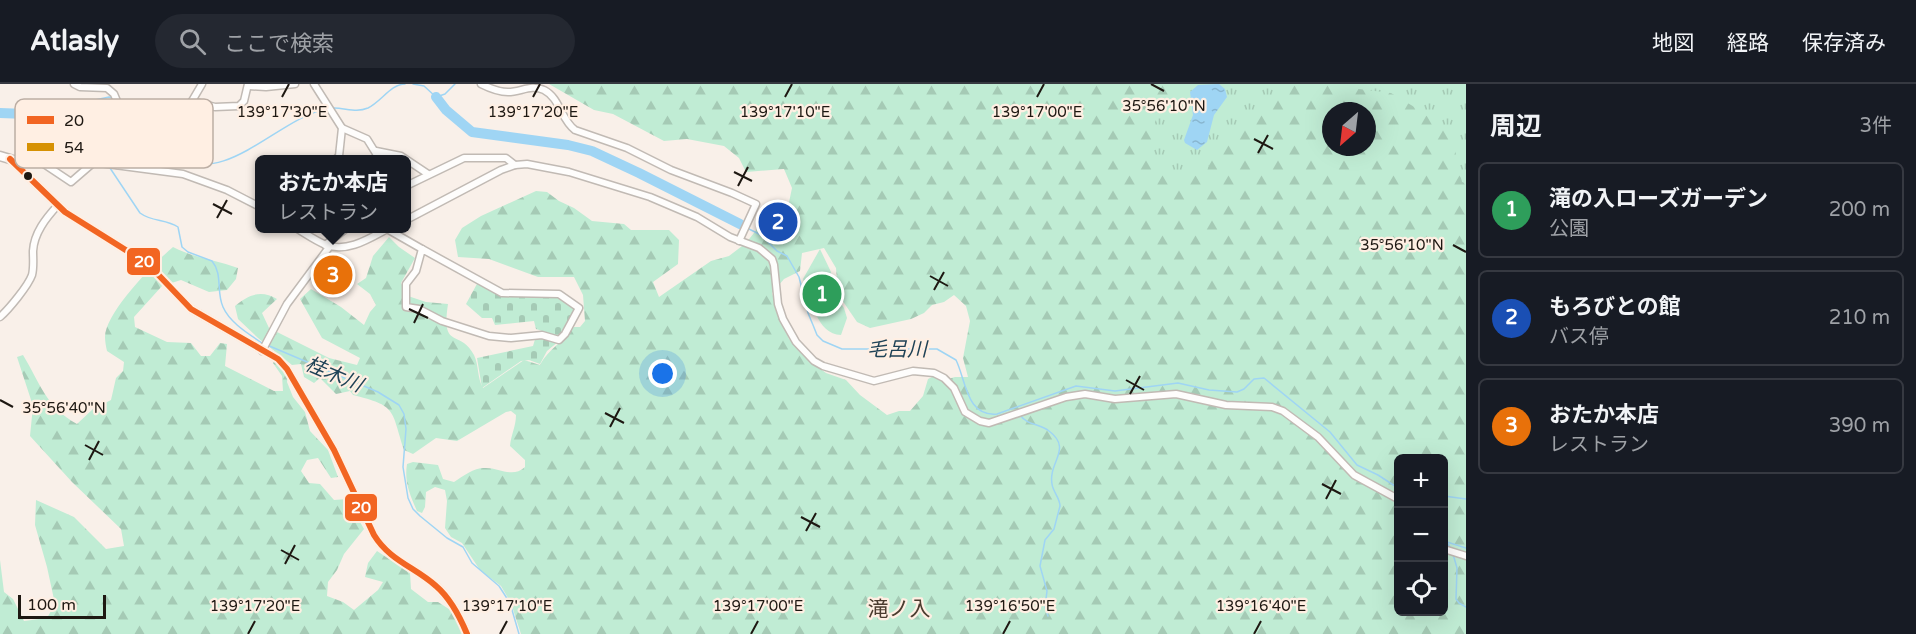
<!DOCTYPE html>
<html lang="ja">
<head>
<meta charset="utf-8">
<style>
  body { margin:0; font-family:"Varela Round","Noto Sans JP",sans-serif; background:#242831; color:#f1f3f6 }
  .controls { position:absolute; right:18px; bottom:18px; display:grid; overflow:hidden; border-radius:9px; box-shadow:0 6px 24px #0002 }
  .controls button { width:54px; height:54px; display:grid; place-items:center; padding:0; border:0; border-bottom:2px solid #363941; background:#171b24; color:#f1f3f6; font:30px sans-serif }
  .compass { position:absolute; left:1322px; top:18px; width:54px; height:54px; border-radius:50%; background:#171b24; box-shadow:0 6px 24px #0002; rotate:208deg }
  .scale { position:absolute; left:18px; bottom:15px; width:88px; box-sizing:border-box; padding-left:6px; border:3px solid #1e1812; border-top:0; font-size:16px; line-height:21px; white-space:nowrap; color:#1e1812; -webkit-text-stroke:4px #ffefe3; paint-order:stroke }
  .you { position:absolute; left:663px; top:290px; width:21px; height:21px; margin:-15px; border:4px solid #fff; border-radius:50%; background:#1a73e8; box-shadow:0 0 0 9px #1a73e833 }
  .badge { display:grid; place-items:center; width:39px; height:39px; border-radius:50%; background:#b5b3b1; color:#fff; font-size:20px; font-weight:700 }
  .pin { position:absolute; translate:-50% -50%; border:3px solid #fff; box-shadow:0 2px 6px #0006 }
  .popup { position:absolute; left:255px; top:71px; width:156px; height:78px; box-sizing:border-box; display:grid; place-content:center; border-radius:9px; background:#171b24; filter:drop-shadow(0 2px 4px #0005); font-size:20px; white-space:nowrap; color:#9ea1a6 }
  .popup b { font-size:22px; color:#f1f3f6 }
  .popup::after { content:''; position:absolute; left:50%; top:100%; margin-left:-12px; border:12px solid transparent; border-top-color:#171b24 }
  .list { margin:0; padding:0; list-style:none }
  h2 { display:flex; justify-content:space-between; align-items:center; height:78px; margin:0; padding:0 24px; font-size:26px }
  h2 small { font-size:20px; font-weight:400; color:#9ea1a6 }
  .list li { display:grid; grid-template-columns:39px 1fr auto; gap:18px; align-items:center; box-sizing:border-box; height:96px; margin:0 12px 12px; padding:0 12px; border:2px solid #363941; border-radius:9px }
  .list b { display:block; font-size:22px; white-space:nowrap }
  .list p { margin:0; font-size:20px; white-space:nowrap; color:#9ea1a6 }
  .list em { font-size:20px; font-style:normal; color:#9ea1a6 }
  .icon { flex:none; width:33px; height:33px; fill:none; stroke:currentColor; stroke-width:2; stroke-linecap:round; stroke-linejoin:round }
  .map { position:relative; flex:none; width:1466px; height:550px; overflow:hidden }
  header { display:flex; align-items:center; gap:36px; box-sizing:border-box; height:84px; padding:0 30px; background:#171b24; border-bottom:2px solid #363941 }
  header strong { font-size:28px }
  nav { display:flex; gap:33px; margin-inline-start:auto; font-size:21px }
  .search { width:420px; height:54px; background:#242831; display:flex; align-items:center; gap:15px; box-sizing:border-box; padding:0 21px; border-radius:33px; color:#9ea1a6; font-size:22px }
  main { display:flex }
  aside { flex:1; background:#171b24 }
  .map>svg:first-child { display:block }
  .grass { fill:url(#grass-tufts) }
  .forest { fill:url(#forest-firs); fill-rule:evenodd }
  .cemetery { fill:url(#cemetery-stones) }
  .garden { fill:#c0ecd4 }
  .water { fill:url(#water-ripples) }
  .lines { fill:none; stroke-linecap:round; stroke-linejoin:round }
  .stream { stroke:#9fd5f4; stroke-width:1.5 }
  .river { stroke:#9fd5f4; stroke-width:10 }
  .street-casing { stroke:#c1bab4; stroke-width:9 }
  .secondary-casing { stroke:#c1bab4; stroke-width:11 }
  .street { stroke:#fefdfc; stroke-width:6 }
  .secondary { stroke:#fefdfc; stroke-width:8 }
  .bus-1-casing { stroke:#ffefe3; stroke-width:10 }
  .bus-1 { stroke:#f26522; stroke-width:6 }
  .ticks { fill:none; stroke:#1e1812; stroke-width:2 }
  .bus-dot { fill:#1e1812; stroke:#ffefe3; stroke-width:2 }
  .labels { text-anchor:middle; stroke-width:4.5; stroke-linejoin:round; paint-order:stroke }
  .water-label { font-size:20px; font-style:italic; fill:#1f4256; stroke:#ffefe3 }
  .quarter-label { font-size:21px; fill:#4b3c2f; stroke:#ffefe3 }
  .key { fill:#ffefe3; stroke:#bcaea4; stroke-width:1.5 }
  .key-label { font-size:16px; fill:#1e1812 }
  .ticks-label { font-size:15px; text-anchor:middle; fill:#1e1812; stroke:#ffefe3; stroke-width:4.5; stroke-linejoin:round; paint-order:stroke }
  .line-badge { stroke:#ffefe3; stroke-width:2 }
  .badge-label { font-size:16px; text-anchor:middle; font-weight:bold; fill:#fff }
</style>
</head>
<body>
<header>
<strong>Atlasly</strong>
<div class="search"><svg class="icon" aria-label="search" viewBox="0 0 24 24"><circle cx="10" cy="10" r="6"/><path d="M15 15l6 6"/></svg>ここで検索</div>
<nav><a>地図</a><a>経路</a><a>保存済み</a></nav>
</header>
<main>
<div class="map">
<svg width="1466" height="550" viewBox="0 0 1466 550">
  <defs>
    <pattern id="grass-tufts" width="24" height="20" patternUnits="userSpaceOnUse" patternTransform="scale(1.5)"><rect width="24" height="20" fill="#c0ecd4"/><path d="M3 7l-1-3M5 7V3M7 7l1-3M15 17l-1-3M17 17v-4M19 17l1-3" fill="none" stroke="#a5cab5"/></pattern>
    <pattern id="forest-firs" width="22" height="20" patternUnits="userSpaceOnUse" patternTransform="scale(1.5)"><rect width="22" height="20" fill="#c0ecd4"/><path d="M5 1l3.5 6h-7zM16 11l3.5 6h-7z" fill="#a5cab5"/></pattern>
    <pattern id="cemetery-stones" width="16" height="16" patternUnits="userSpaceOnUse" patternTransform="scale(1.5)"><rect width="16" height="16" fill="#c0ecd4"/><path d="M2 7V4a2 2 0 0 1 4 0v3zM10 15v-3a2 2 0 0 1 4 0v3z" fill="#a5cab5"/></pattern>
    <pattern id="water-ripples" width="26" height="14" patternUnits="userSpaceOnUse" patternTransform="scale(1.5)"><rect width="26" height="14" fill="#9fd5f4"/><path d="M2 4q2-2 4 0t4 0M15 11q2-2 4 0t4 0" fill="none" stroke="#88b6d0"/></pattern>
  </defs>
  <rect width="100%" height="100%" fill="#f9f0e9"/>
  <polygon class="grass" points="1136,0 1466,0 1466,106 1367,63 1367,27 1344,13 1231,96 1178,99 1150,84"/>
  <g class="forest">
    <path d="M 549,0 L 1173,0 C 1171,21 1162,22 1155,38 C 1150,51 1153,64 1155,77 C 1172,90 1186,97 1207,88 L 1210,75 L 1217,65 L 1227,55 L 1256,39 L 1266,15 L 1280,7 L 1298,0 L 1318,0 L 1391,9 L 1416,24 L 1445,45 L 1455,66 L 1462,98 L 1466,99 L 1466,550 L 521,550 L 511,519 L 501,502 L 480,486 L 462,459 L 451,453 L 445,444 L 447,417 L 445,406 L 435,403 L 426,408 L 425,423 L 422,429 L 417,427 C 410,411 404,398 407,380 L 413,378 L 438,381 L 443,395 L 454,398 C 463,392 474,384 484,384 C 499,383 512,395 525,383 L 525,376 L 510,362 C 511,351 516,342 516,331 L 511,327 L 506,328 L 457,357 L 436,354 L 413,370 L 404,366 C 391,325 397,322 353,311 L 350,307 L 336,310 L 320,294 L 314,299 L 304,293 L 301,280 L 292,281 L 258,254 L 238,235 L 235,222 C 248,211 261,205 277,215 L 262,229 L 269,244 L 329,274 L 357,281 L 360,274 L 322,254 L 300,215 L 311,205 L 341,223 L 364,241 L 370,228 L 376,221 L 370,210 L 357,200 L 366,194 L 373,172 L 389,153 L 399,163 L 415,174 L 401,199 L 408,212 L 426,218 L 448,220 C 441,267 459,244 474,271 C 479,281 477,294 483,304 L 524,276 L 540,281 C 550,263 563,259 574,243 L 580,243 L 585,237 L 583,211 L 574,193 L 538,193 L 489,175 L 458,173 L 455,156 L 462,144 L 481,132 L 536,107 L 547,108 L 559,117 L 574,124 L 592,137 L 624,140 L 631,146 L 669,146 L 679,156 L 678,180 L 653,198 L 659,213 L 711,177 L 729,172 L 746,159 L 761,140 L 786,149 L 788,123 L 792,104 L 784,85 L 746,88 L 739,74 L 724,62 L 687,55 L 664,57 L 613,30 L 594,26 ZM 1331,27 L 1367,27 L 1367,63 L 1331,63 ZM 824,164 L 836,184 L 838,210 L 857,238 L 870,244 L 911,235 L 924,229 L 932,221 L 944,218 L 954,211 L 966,222 L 970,237 L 963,274 L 968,293 L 955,293 L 941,297 L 934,292 L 928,295 L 923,312 L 910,327 L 899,327 L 887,331 L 860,311 L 846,296 L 826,289 L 806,274 L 789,255 L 780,235 L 772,209 L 784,195 L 800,187 L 802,169 ZM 1398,374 L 1444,374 L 1444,528 L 1398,528 Z"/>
    <path d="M 173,163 C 194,174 216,176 238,184 L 236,195 L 227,206 L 209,208 L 181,196 L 162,202 L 134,233 L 135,243 L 167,258 L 191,259 L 201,272 L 210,272 L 220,259 L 227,260 L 225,282 L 274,307 L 283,307 L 282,292 L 273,279 L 275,276 L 288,291 L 287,298 L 293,313 L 305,328 L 310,347 L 328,366 L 338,393 L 331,394 L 318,374 L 307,376 L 301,387 L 309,399 L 320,400 L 334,416 L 347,415 L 364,445 L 344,470 L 337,486 L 328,498 L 327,512 L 343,518 L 354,526 L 378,506 L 383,498 L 365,493 L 368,479 L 377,467 L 410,489 L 411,505 L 428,518 L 438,518 L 452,527 L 463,550 L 0,550 L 0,476 L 4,508 L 13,515 L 24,537 L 47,534 L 55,520 L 47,483 L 35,441 L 36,416 L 74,433 L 106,465 L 124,462 L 121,445 L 72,398 L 30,352 L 33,322 L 17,273 L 23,271 C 40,299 46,323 77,340 L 93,325 L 111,316 L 116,294 L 123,287 L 124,278 L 107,267 C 106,263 105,257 105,253 C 105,229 154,179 173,163 Z"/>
  </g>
  <g class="cemetery">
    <polygon points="478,198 501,211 558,212 576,225 564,249 558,252 536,245 534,237 495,241 492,234 482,234 466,220"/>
    <polygon points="536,252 559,257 547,267 540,280 529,276 521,277 482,304 477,274 533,262"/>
  </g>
  <path class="garden" d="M 820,165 L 831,188 L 832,206 L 844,224 L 847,234 L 841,251 C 817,251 810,213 803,195 Z"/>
  <polygon class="water" points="1219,0 1225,5 1227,13 1214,31 1207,58 1197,66 1185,59 1184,56 1193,31 1190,8 1198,1"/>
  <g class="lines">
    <g class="stream">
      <polyline points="413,0 424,2 436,13 445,10 455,0"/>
      <polyline points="118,15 133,23 149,40"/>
      <path d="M 334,24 C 346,24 356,29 368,24 C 381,18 391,0 405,0"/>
      <path d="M 152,44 C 160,53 166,64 177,72 C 224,104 279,34 326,25"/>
      <polyline points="106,77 64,26 81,19 109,13 113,14"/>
      <path d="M 110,84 L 140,129 C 152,138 166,135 178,143 L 182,163 L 188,168 L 212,177 C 223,190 216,208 223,223 C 230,239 249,250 262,259"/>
      <path d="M 747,144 L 761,151 L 777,167 L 787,172 L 799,193 L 808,229 L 813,241 L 817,251 L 823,257 L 842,265 L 937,265 L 956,276 C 966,296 966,333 997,330 L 1076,302 L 1115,307 L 1178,299 L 1209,306 L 1237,308 L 1244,305 L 1254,295 L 1264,294 L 1330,348 L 1357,381 L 1378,391 L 1398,404"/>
      <polyline points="267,261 378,308 399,321 404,330 406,345 403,383 408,414 413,425 420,432 447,454 463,463 472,479 499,502 510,519 519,550"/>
      <path d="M 1020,331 C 1028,342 1039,339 1049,347 C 1073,365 1048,378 1052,400 C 1053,408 1060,414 1060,422 L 1054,445 L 1045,456 L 1040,482 L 1047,507 L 1045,523 L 1048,532"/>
      <polyline points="1444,412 1466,415"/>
      <polyline points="1444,457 1466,464"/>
      <polyline points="1448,460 1451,465"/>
      <polyline points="1453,470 1457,484 1456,515 1459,519 1466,523"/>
    </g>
    <g class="river">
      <polyline points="436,13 446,26 472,48 568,61 592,67 639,89 740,140"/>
      <polyline points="0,29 52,31 64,26"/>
    </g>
    <defs>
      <g id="street">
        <polyline points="74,0 80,3 107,4 114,10 119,22 128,27 146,47"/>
        <polyline points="314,0 342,44 339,72 335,76"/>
        <path d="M 481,0 C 489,4 499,8 508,8 C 521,8 531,0 544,6 C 560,14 561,36 575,46 L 627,64 L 671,86 L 732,109 L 756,120 L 739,157"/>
        <polyline points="249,2 266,3 295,0"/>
        <polyline points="192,17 202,0"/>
        <polyline points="342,44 367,55 380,76"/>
        <polyline points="376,67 401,72 428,90"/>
        <path d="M 10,75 L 65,128 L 148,180 L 191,225 L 278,275 L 287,285 L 334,366 L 374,451 C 390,477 415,483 436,502 C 450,514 460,533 467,550"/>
        <polyline points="10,75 77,76 183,90 227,106 260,123"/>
        <polyline points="38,76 71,98 93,79"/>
        <polyline points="117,81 128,64 154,39 162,34 179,32 192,17 215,23 239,22 244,17 248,0"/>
        <polyline points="406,102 464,74 506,74 515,81"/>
        <polyline points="406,136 501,86 515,81 527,80 569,88 650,113 697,133 730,153 759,164 772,175 774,181 778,220 783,235 796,258 814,277 823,282 874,297 913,287 934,289 944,294 954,304 965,328 980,337 989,339 1066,313 1085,310 1115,315 1176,310 1226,321 1272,323 1283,327 1318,353 1354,391 1398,415"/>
        <path d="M 296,144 C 306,150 316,157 326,161 C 348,169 370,154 389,144"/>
        <polyline points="387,145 422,165"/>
        <polyline points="325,161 347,144"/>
        <polygon points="422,165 502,209 559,210 579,224 565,250 559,256 542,251 511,254 489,252 442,237 419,225 406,223 406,200 416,187"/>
        <path d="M 0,233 C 9,225 28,202 32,191 C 34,183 33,175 33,167 C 34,149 46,134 58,121"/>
        <polyline points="262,267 287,220 330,162"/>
        <polyline points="1444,465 1466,472"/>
      </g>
      <polyline id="secondary" points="0,72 10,75"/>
    </defs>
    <use href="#street" class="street-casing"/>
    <use href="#secondary" class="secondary-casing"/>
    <use href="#street" class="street"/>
    <use href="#secondary" class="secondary"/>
    <defs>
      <path id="bus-1" d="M 10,75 L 65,128 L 148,180 L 191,225 L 278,275 L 287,285 L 334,366 L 374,451 C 390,477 415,483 436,502 C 450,514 460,533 467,550"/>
    </defs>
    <use href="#bus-1" class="bus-1-casing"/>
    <use href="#bus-1" class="bus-1"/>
  </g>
  <path class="ticks" d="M 1151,0 L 1164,7M 282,13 L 289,0M 533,13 L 540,0M 785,13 L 792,0M 1037,13 L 1044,0M 1254,55 L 1273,65M 1258,69 L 1268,51M 734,88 L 752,97M 738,102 L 748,83M 213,120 L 232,130M 217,134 L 227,116M 1453,161 L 1466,168M 930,192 L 948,202M 934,206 L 944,188M 409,225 L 428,234M 414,239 L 423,220M 1126,296 L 1144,306M 1130,310 L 1140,292M 0,316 L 13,323M 605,329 L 624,339M 610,343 L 620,324M 85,361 L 103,371M 89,376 L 99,357M 1322,400 L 1341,410M 1326,415 L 1336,396M 801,433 L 820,443M 806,447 L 816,429M 281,466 L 299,476M 285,480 L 295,461M 248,550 L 255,537M 500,550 L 507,537M 751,550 L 758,537M 1003,550 L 1010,537M 1254,550 L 1261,537"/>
  <circle class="bus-dot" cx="28" cy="92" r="5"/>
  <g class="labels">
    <g class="water-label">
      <text x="897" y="272">毛呂川</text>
      <text transform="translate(334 290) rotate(23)" y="7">桂木川</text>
    </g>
    <g class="quarter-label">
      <text x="899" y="532">滝ノ入</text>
    </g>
  </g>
  <rect x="15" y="15" width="198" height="69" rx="9" class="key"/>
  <rect x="27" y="32" width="27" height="8" fill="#f26522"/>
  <rect x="27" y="59" width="27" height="8" fill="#d69103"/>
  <g class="key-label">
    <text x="64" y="42">20</text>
    <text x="64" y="69">54</text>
  </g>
  <g class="ticks-label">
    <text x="1164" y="27">35°56'10"N</text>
    <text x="282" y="33">139°17'30"E</text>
    <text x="533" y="33">139°17'20"E</text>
    <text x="785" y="33">139°17'10"E</text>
    <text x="1037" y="33">139°17'00"E</text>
    <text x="1402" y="166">35°56'10"N</text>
    <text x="64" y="329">35°56'40"N</text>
    <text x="255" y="527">139°17'20"E</text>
    <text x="507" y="527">139°17'10"E</text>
    <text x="758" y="527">139°17'00"E</text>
    <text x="1010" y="527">139°16'50"E</text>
    <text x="1261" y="527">139°16'40"E</text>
  </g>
  <g class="line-badge">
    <rect x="126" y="163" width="35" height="29" rx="6" fill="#f26522"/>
    <rect x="344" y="409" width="34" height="29" rx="6" fill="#f26522"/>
  </g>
  <g class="badge-label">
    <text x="144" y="183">20</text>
    <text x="361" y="429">20</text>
  </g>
</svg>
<div class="controls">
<button>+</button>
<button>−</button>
<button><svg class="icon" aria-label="locate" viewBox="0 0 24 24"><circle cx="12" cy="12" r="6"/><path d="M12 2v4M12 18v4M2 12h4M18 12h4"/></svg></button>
</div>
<svg class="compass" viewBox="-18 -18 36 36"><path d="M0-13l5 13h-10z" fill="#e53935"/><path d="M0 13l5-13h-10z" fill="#9ea1a6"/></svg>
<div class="scale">100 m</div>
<div class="you"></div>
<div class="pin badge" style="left:822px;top:210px;background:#2e9e5b">1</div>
<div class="pin badge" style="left:778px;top:138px;background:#1a4fb4">2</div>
<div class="pin badge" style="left:333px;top:191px;background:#e8710a">3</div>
<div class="popup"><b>おたか本店</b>レストラン</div>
</div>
<aside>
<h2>周辺<small>3件</small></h2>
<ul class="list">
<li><span class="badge" style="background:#2e9e5b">1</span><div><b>滝の入ローズガーデン</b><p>公園</p></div><em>200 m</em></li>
<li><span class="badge" style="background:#1a4fb4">2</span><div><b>もろびとの館</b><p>バス停</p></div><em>210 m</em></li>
<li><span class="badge" style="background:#e8710a">3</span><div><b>おたか本店</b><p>レストラン</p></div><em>390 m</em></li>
</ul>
</aside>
</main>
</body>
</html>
